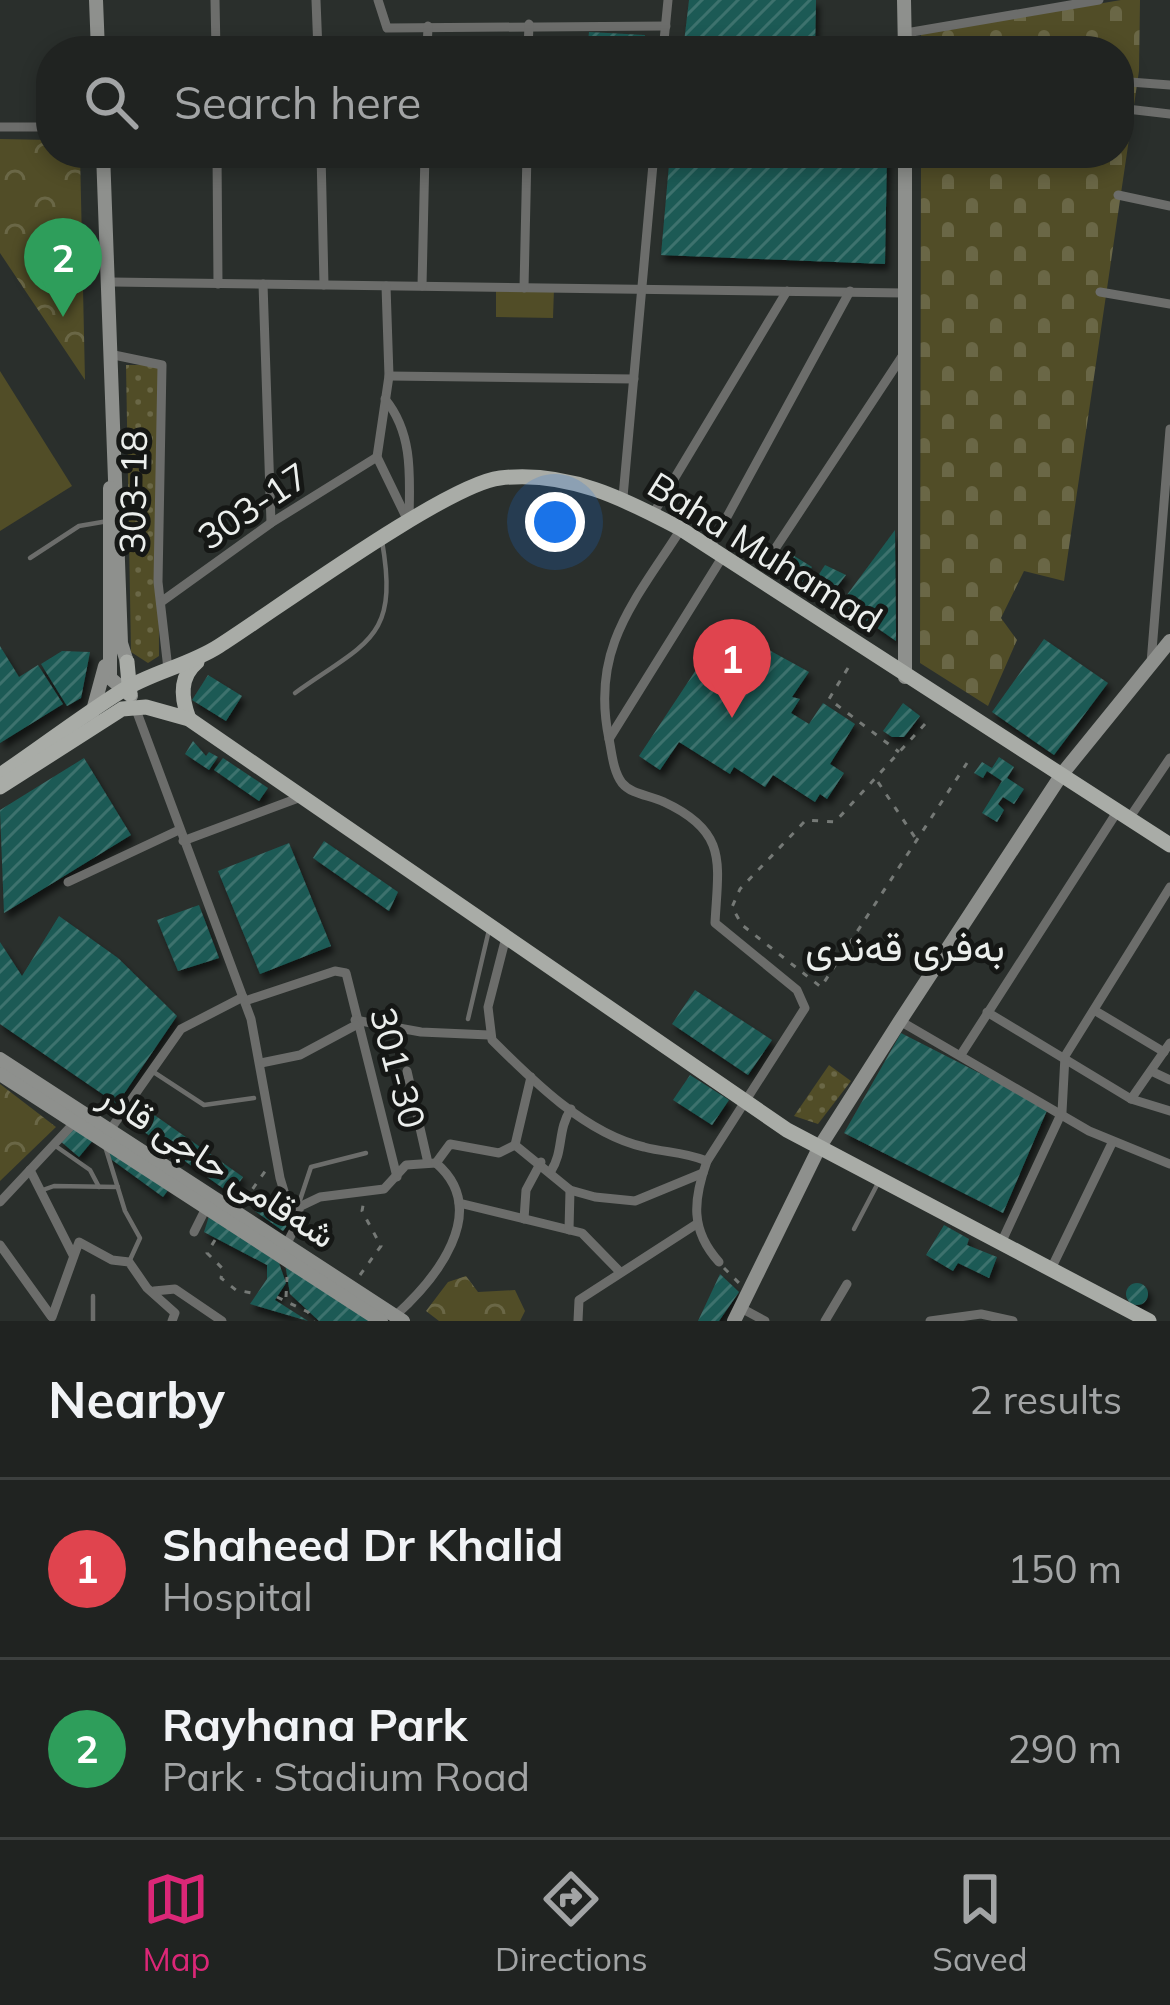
<!DOCTYPE html>
<html lang="en">
<head>
<meta charset="utf-8">
<style>
  body { margin:0; font-family:Mulish,Vazirmatn,sans-serif; background:#282b2a; color:#f1f3f6 }
  .you { position:absolute; left:555px; top:522px; width:42px; height:42px; margin:-30px; border:9px solid #fff; border-radius:50%; background:#1a73e8; box-shadow:0 0 0 18px #1a73e833 }
  .badge { display:grid; place-items:center; width:78px; height:78px; border-radius:50%; background:#db2777; color:#fff; font-size:39px; font-weight:700 }
  .pin { position:absolute; translate:-50% -99px; filter:drop-shadow(0 3px 6px #0008) }
  .pin::after { content:''; position:absolute; top:63px; width:42px; height:36px; background:inherit; clip-path:polygon(0 0,100% 0,50% 100%) }
  .list { margin:0; padding:0; list-style:none }
  h2 { display:flex; justify-content:space-between; align-items:center; height:156px; margin:0; padding:0 48px; font-size:51px }
  h2 small { font-size:39px; font-weight:400; color:#a2a4a5 }
  .list li { display:grid; grid-template-columns:78px 1fr auto; gap:36px; align-items:center; box-sizing:border-box; height:180px; padding:0 48px; border-top:3px solid #3d403f }
  .list b { display:block; font-size:45px; white-space:nowrap }
  .list p { margin:0; font-size:39px; white-space:nowrap; color:#a2a4a5 }
  .list em { font-size:39px; font-style:normal; color:#a2a4a5 }
  .icon { flex:none; width:66px; height:66px; fill:none; stroke:currentColor; stroke-width:2; stroke-linecap:round; stroke-linejoin:round }
  .map { position:relative; flex:none; width:1170px; height:1321px; overflow:hidden }
  .search { position:absolute; background:#202321; box-shadow:0 6px 18px #0003; left:36px; right:36px; top:36px; height:132px; display:flex; align-items:center; gap:30px; box-sizing:border-box; padding:0 42px; border-radius:48px; color:#a2a4a5; font-size:45px }
  .sheet { height:516px; background:#202321 }
  nav { display:flex; justify-content:space-around; align-items:center; box-sizing:border-box; height:168px; border-top:3px solid #3d403f; background:#202321; font-size:33px; color:#a2a4a5 }
  nav a { display:grid; justify-items:center; gap:6px }
  nav .on { color:#db2777 }
  .map>svg:first-child { display:block }
  .grass { fill:#514d27 }
  .cemetery { fill:url(#cemetery-stones) }
  .park { fill:url(#park-crowns) }
  .garden { fill:url(#garden-dots) }
  .building { fill:url(#building-hatch); filter:url(#shadow) }
  .lines { fill:none; stroke-linecap:round; stroke-linejoin:round }
  .path { stroke:#757976; stroke-width:3; stroke-dasharray:6 9; stroke-linecap:butt }
  .lane { stroke:#6c6d6b; stroke-width:4.5 }
  .street { stroke:#6c6d6b; stroke-width:9 }
  .secondary { stroke:#8e908d; stroke-width:14 }
  .primary { stroke:#a9aca7; stroke-width:15 }
  .labels { text-anchor:middle; stroke-width:10; stroke-linejoin:round; paint-order:stroke }
  .street-label { font-size:36px; fill:#ebeeec; stroke:#151715 }
  .neighbourhood-label { font-size:39px; fill:#ebeeec; stroke:#151715 }
</style>
</head>
<body>
<div class="map">
<svg width="1170" height="1321" viewBox="0 0 1170 1321">
  <defs>
    <pattern id="cemetery-stones" width="16" height="16" patternUnits="userSpaceOnUse" patternTransform="scale(3)"><rect width="16" height="16" fill="#514d27"/><path d="M2 7V4a2 2 0 0 1 4 0v3zM10 15v-3a2 2 0 0 1 4 0v3z" fill="#6a6746"/></pattern>
    <pattern id="park-crowns" width="20" height="18" patternUnits="userSpaceOnUse" patternTransform="scale(3)"><rect width="20" height="18" fill="#514d27"/><path d="M2 6a3 3 0 1 1 6 0M12 15a3 3 0 1 1 6 0" fill="none" stroke="#6a6746"/></pattern>
    <pattern id="garden-dots" width="8" height="8" patternUnits="userSpaceOnUse" patternTransform="scale(3)"><rect width="8" height="8" fill="#514d27"/><path d="M2 2h.1M6 6h.1" fill="none" stroke="#6a6746" stroke-width="1.8" stroke-linecap="round"/></pattern>
    <pattern id="building-hatch" width="6" height="6" patternUnits="userSpaceOnUse" patternTransform="scale(3)"><rect width="6" height="6" fill="#1d5a55"/><path d="M-1 1l2-2M0 6l6-6M5 7l2-2" fill="none" stroke="#3e726e"/></pattern>
    <filter id="shadow"><feDropShadow dx="3.5" dy="6" stdDeviation="3" flood-color="#0009"/></filter>
  </defs>
  <rect width="100%" height="100%" fill="#2a2f2c"/>
  <g class="grass">
    <polygon points="554,289 553,318 496,317 496,290"/>
    <polygon points="0,371 72,486 0,531"/>
  </g>
  <polygon class="cemetery" points="1121,0 1140,0 1139,71 1064,581 1024,571 1001,618 1017,640 988,706 920,663 921,153 1119,153 1119,51 921,51 921,34"/>
  <g class="park">
    <polygon points="0,139 51,140 51,153 80,153 85,380 0,253"/>
    <polygon points="0,1084 56,1127 0,1181"/>
    <polygon points="466,1276 478,1292 515,1290 525,1311 520,1321 439,1321 426,1311 448,1282"/>
  </g>
  <g class="garden">
    <polygon points="126,365 158,365 159,656 148,663 131,652"/>
    <polygon points="829,1065 851,1081 818,1124 794,1116"/>
  </g>
  <g class="building">
    <polygon points="689,0 816,0 815,51 683,51"/>
    <polygon points="589,32 645,35 643,51 587,51"/>
    <polygon points="670,153 887,153 885,264 661,255"/>
    <polygon points="895,530 896,641 841,603"/>
    <polygon points="786,551 812,567 802,582 778,566"/>
    <polygon points="825,565 846,575 829,597 812,585"/>
    <polygon points="725,626 809,672 792,697 800,699 791,713 809,724 823,703 855,724 830,764 844,773 827,799 820,794 815,802 773,775 765,787 734,767 730,774 679,742 660,770 639,756"/>
    <polygon points="1044,639 1108,683 1054,755 992,712"/>
    <polygon points="0,646 19,677 38,665 63,704 0,743"/>
    <polygon points="62,651 90,652 81,698 67,706 41,664"/>
    <polygon points="208,675 242,696 226,721 192,700"/>
    <polygon points="903,703 920,716 904,737 892,737 883,731"/>
    <polygon points="193,741 206,756 209,752 218,757 209,770 185,754"/>
    <polygon points="999,757 1014,767 1007,778 1024,789 1014,804 1003,797 998,804 1004,810 997,822 982,813 1002,781 987,771 983,778 974,773 982,762 992,768"/>
    <polygon points="84,758 131,835 4,913 0,810"/>
    <polygon points="223,758 268,788 259,801 214,770"/>
    <polygon points="324,841 398,892 389,911 313,858"/>
    <polygon points="289,843 331,946 260,974 218,871"/>
    <polygon points="199,905 219,958 178,971 157,920"/>
    <polygon points="59,916 118,958 177,1016 117,1104 0,1024 0,942 22,976"/>
    <polygon points="695,990 772,1040 748,1075 672,1024"/>
    <polygon points="901,1033 1048,1108 1003,1213 844,1133"/>
    <polygon points="690,1075 729,1100 712,1125 673,1100"/>
    <polygon points="140,1105 243,1177 231,1194 129,1121"/>
    <polygon points="74,1126 94,1139 79,1157 59,1140"/>
    <polygon points="107,1147 169,1189 163,1197 108,1157"/>
    <polygon points="266,1195 292,1219 283,1231 255,1211"/>
    <polygon points="209,1216 279,1263 286,1283 275,1300 308,1321 250,1304 267,1279 267,1265 204,1232"/>
    <polygon points="944,1225 969,1239 967,1245 997,1257 989,1278 958,1263 953,1271 926,1255"/>
    <polygon points="285,1263 373,1321 319,1321 290,1294"/>
    <polygon points="720,1274 739,1292 719,1321 698,1321"/>
    <circle cx="1137" cy="1294" r="11"/>
  </g>
  <g class="lines">
    <g class="path">
      <polyline points="848,668 829,699 899,752"/>
      <polyline points="925,724 835,822 806,820 740,889 732,907 742,925 821,987 967,763"/>
      <polyline points="878,782 916,839"/>
      <polyline points="244,1201 266,1170"/>
      <polyline points="215,1240 207,1253 223,1269 221,1278 236,1290 257,1294"/>
      <polyline points="724,1268 739,1283"/>
      <polyline points="360,1275 381,1246 362,1211 364,1200"/>
      <polyline points="277,1297 308,1312 314,1321"/>
      <polyline points="286,1297 287,1277"/>
    </g>
    <g class="lane">
      <polyline points="30,558 79,526 108,521"/>
      <path d="M 295,693 C 368,641 399,639 382,541"/>
      <polyline points="468,1019 489,930"/>
      <polyline points="152,1071 204,1105 254,1098"/>
      <polyline points="105,1146 125,1211 140,1238 129,1262"/>
      <polyline points="57,1147 90,1170 99,1187"/>
      <polyline points="40,1191 54,1186 118,1187"/>
      <polyline points="299,1203 311,1167 366,1153"/>
      <polyline points="854,1229 877,1185"/>
      <polyline points="93,1296 93,1321"/>
    </g>
    <g class="street">
      <polyline points="215,0 216,51"/>
      <polyline points="316,0 318,51"/>
      <polyline points="378,0 387,28 666,26"/>
      <polyline points="906,33 1099,0"/>
      <polyline points="427,51 428,26"/>
      <polyline points="528,51 529,24"/>
      <polyline points="663,51 668,0"/>
      <polyline points="1130,82 1170,85"/>
      <polyline points="1127,109 1170,114"/>
      <polyline points="0,127 51,127"/>
      <polyline points="217,153 218,284"/>
      <polyline points="321,153 324,285"/>
      <polyline points="1118,195 1170,206"/>
      <polyline points="112,282 904,293"/>
      <polyline points="263,284 271,523"/>
      <polyline points="386,286 389,376 377,457 409,523"/>
      <polyline points="422,286 425,153"/>
      <polyline points="524,288 527,153"/>
      <polyline points="1100,292 1170,304"/>
      <polyline points="114,355 162,365 158,582 168,669"/>
      <polyline points="389,376 634,379"/>
      <path d="M 385,399 C 413,433 410,476 409,518"/>
      <polyline points="623,497 654,153"/>
      <polyline points="653,514 787,291"/>
      <path d="M 681,529 C 635,601 590,648 609,739 C 612,753 613,771 622,783 C 632,795 650,795 664,802 C 729,832 718,864 715,923 L 797,990 L 805,1008 L 707,1161 C 693,1200 690,1230 719,1262"/>
      <polyline points="710,548 850,291"/>
      <polyline points="767,561 903,355"/>
      <polyline points="161,602 271,523 377,457"/>
      <polyline points="1151,663 1170,429"/>
      <polyline points="135,707 251,1019 280,1178 286,1198 299,1207"/>
      <polyline points="609,739 723,556"/>
      <polyline points="1128,820 1170,758"/>
      <polyline points="183,841 301,797"/>
      <polyline points="68,882 179,830"/>
      <path d="M 505,941 L 488,1007 L 492,1040 C 532,1080 586,1134 644,1147 C 667,1153 681,1151 707,1161"/>
      <polyline points="245,1001 335,971 346,973 397,1177"/>
      <polyline points="1094,1010 1164,1052"/>
      <polyline points="987,1012 1131,1099 1170,1111"/>
      <polyline points="355,1020 421,1032 489,1035"/>
      <polyline points="900,1021 1089,1131 1170,1164"/>
      <polyline points="962,1053 1117,812"/>
      <polyline points="261,1063 300,1055 356,1025"/>
      <polyline points="407,1071 428,1163"/>
      <polyline points="1151,1071 1170,1080"/>
      <polyline points="1131,1099 1170,1043"/>
      <polyline points="110,1130 181,1029 243,997"/>
      <polyline points="515,1145 531,1077"/>
      <polyline points="436,1163 450,1144 499,1153 515,1145 570,1190 595,1197 635,1201 703,1173"/>
      <polyline points="30,1170 73,1255"/>
      <path d="M 551,1171 C 564,1151 557,1130 571,1109"/>
      <polyline points="0,1202 74,1123"/>
      <polyline points="459,1203 582,1233 620,1272"/>
      <polyline points="299,1207 320,1197 384,1189 406,1165 436,1163"/>
      <polyline points="524,1219 526,1190 541,1162"/>
      <polyline points="569,1230 570,1190"/>
      <polyline points="194,1232 205,1210 200,1204"/>
      <polyline points="1002,1241 1062,1112 1065,1056 1170,887"/>
      <polyline points="0,1245 51,1316"/>
      <polyline points="286,1245 299,1220 299,1207"/>
      <polyline points="1051,1269 1112,1143"/>
      <polyline points="154,1291 175,1289 222,1321"/>
      <polyline points="741,1308 765,1321"/>
      <path d="M 395,1316 C 435,1280 492,1211 436,1163"/>
      <polyline points="52,1317 79,1242 112,1260 129,1262 147,1288 175,1313 172,1321"/>
      <polyline points="578,1321 579,1300 695,1225"/>
      <polyline points="825,1321 847,1284"/>
      <polyline points="930,1321 981,1314 1013,1321"/>
    </g>
    <g class="secondary">
      <polyline points="96,0 98,51"/>
      <polyline points="904,0 905,51"/>
      <polyline points="103,153 121,643 127,662"/>
      <polyline points="110,488 110,678 131,696"/>
      <polyline points="905,677 905,153"/>
      <polyline points="92,714 105,666"/>
      <polyline points="0,1059 403,1321"/>
      <polyline points="0,1074 381,1321"/>
      <polyline points="734,1321 819,1148 900,1021 1062,774 1170,641"/>
    </g>
    <g class="primary">
      <polyline points="127,662 130,694"/>
      <path d="M 189,719 C 181,698 179,677 197,662"/>
      <path d="M 0,775 C 40,748 79,718 120,692 C 151,672 188,666 219,646 C 274,611 447,484 500,478 C 567,470 625,499 681,529 L 1170,845"/>
      <polyline points="0,787 122,709 146,707 189,719 787,1130 1149,1321"/>
    </g>
  </g>
  <g class="labels">
    <g class="street-label">
      <text transform="translate(133 492) rotate(-89)" y="13">303-18</text>
      <text transform="translate(253 506) rotate(-34)" y="13">303-17</text>
      <text transform="translate(765 552) rotate(32)" y="13">Baha Muhamad</text>
      <text transform="translate(398 1068) rotate(75)" y="13">301-30</text>
      <text transform="translate(218 1165) rotate(33)" y="13">شەقامی حاجی قادر</text>
    </g>
    <g class="neighbourhood-label">
      <text x="905" y="961">بەفری قەندی</text>
    </g>
  </g>
</svg>
<div class="you"></div>
<div class="pin badge" style="left:732px;top:718px;background:#e0444e">1</div>
<div class="pin badge" style="left:63px;top:317px;background:#2e9e5b">2</div>
<div class="search"><svg class="icon" aria-label="search" viewBox="0 0 24 24"><circle cx="10" cy="10" r="6"/><path d="M15 15l6 6"/></svg>Search here</div>
</div>
<section class="sheet">
<h2>Nearby<small>2 results</small></h2>
<ul class="list">
<li><span class="badge" style="background:#e0444e">1</span><div><b>Shaheed Dr Khalid</b><p>Hospital</p></div><em>150 m</em></li>
<li><span class="badge" style="background:#2e9e5b">2</span><div><b>Rayhana Park</b><p>Park · Stadium Road</p></div><em>290 m</em></li>
</ul>
</section>
<nav>
<a class="on"><svg class="icon" aria-label="map" viewBox="0 0 24 24"><path d="M3 6l6-2 6 2 6-2v14l-6 2-6-2-6 2zM9 4v14M15 6v14"/></svg>Map</a>
<a><svg class="icon" aria-label="directions" viewBox="0 0 24 24"><path d="M12 3l9 9-9 9-9-9zM9 14v-3h6M13 9l2 2-2 2"/></svg>Directions</a>
<a><svg class="icon" aria-label="saved" viewBox="0 0 24 24"><path d="M7 4h10v16l-5-4-5 4z"/></svg>Saved</a>
</nav>
</body>
</html>
